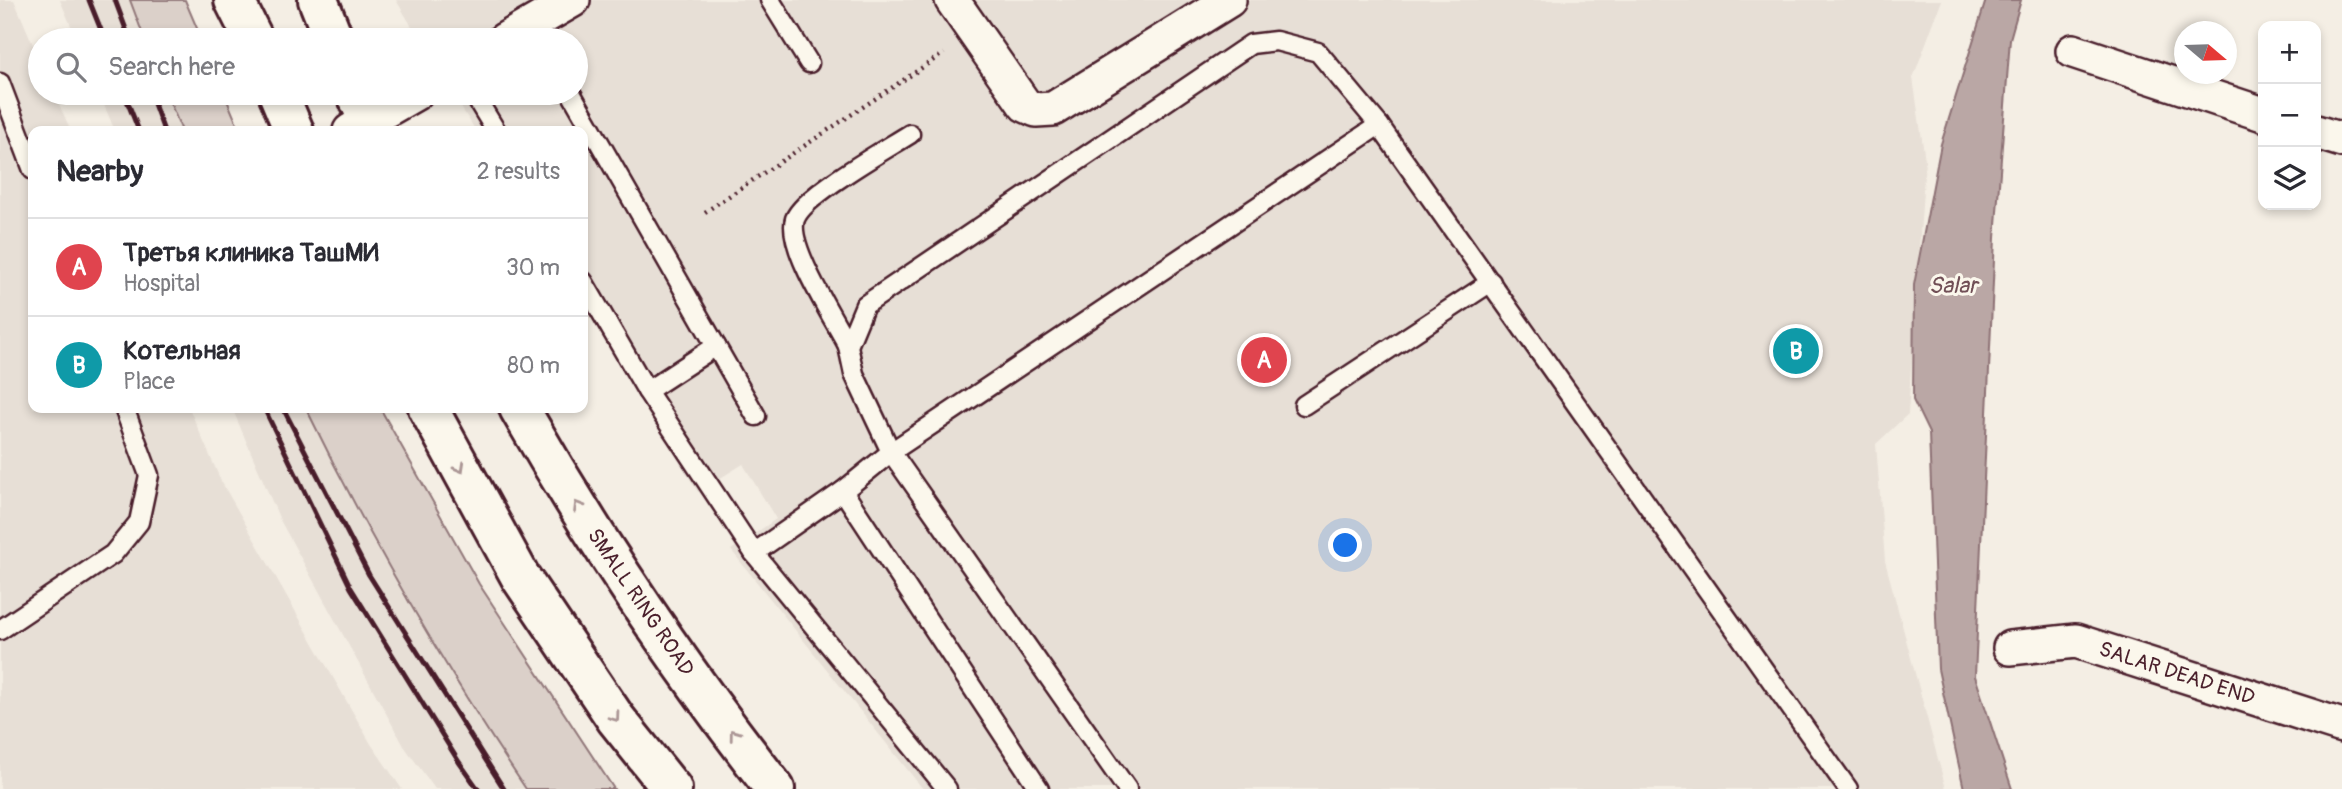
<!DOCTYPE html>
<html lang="en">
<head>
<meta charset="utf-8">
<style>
  body { margin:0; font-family:Pangolin,sans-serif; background:#f7f7f7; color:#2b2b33 }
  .controls { position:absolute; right:21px; top:21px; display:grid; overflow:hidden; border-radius:14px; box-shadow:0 4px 10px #0003 }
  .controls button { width:63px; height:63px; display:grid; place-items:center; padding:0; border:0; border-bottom:2px solid #e1e1e2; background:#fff; color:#2b2b33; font:35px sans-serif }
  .compass { position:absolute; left:2174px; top:21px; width:63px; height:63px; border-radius:50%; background:#fff; box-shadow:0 4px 10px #0003; rotate:109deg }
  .you { position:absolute; left:1346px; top:546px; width:24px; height:24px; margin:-18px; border:5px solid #fff; border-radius:50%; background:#1a73e8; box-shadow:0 0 0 10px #1a73e833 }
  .badge { display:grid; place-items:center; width:46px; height:46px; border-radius:50%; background:#0f766e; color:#fff; font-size:23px; font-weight:700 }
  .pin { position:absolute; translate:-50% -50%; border:4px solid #fff; box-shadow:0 2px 7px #0006 }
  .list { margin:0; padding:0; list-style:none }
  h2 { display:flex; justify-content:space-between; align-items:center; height:91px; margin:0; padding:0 28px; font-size:30px }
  h2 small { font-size:23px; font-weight:400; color:#7c7c81 }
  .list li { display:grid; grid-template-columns:46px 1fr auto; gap:21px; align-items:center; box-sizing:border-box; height:98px; padding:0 28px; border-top:2px solid #e1e1e2 }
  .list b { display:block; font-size:26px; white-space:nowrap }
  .list p { margin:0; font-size:23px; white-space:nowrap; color:#7c7c81 }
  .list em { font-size:23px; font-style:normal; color:#7c7c81 }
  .icon { flex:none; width:38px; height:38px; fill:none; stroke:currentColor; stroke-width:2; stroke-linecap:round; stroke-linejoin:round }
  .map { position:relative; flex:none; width:2342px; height:789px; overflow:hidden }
  .search { position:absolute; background:#fff; box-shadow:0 4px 10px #0003; left:28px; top:28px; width:560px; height:77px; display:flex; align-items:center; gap:18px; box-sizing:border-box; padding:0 24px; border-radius:38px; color:#7c7c81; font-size:26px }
  .panel { position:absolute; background:#fff; box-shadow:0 4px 10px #0003; left:28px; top:126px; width:560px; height:287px; border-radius:14px }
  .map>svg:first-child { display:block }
  .built { fill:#e7dfd6 }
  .green { fill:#dbd0c9; stroke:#92787a; stroke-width:2 }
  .water { fill:#baa7a5; stroke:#8d7174; stroke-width:2 }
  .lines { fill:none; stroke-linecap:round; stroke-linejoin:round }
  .lane-casing { stroke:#4a1f2b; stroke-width:23 }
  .street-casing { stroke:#4a1f2b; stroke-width:38 }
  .highway-casing { stroke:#4a1f2b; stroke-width:44 }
  .path { stroke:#4a1f2b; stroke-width:4.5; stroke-dasharray:2 5; stroke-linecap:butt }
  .lane { stroke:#fbf7ec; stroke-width:18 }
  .street { stroke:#fbf7ec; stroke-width:33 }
  .highway { stroke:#fbf7ec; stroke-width:38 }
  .rail { stroke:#4a1f2b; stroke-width:5 }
  .oneway { stroke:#ab9695 }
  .labels { text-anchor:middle; stroke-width:6; stroke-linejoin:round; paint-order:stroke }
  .street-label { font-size:21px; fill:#4a1f2b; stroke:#fbf7ec }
  .water-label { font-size:23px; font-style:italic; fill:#714f56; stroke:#fbf7ec }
</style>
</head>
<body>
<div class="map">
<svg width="2342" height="789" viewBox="0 0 2342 789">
  <rect width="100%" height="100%" fill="#f4eee4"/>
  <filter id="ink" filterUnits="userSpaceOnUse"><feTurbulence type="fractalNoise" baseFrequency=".0143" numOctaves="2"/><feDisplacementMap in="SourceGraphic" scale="14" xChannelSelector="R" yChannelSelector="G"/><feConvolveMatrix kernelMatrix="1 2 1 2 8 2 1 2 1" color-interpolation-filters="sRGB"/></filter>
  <g filter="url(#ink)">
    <g class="built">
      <polygon points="0,0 14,0 40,61 40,93 54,93 71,131 33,131 33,408 189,408 221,481 371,744 402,789 0,789"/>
      <polygon points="60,0 130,0 145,40 77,40"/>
      <polygon points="396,0 1942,0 1913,78 1925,160 1908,414 1876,444 1885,561 1946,789 923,789 731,550 776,519 743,464 698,492 583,305 583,131 476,131 452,93 576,93 576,40 420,40"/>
      <polygon points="99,93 166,93 182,131 115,131"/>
      <polygon points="232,408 306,408 343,484 406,599 526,789 435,789 404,746 280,520"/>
    </g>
    <g class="green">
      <polygon points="130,0 185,0 202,40 145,40"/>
      <polygon points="166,93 224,93 240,131 182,131"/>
      <path d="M 306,408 L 380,408 L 479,584 L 614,789 L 526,789 C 444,667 370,540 306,408 Z"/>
    </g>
    <polygon class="water" points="1986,0 2021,0 2010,39 1995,238 1975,676 2012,789 1964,789 1938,669 1929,433 1913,400 1914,285 1941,144"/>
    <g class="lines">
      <defs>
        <g id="lane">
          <polyline points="770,0 809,63"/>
          <polyline points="0,83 33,170"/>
          <polyline points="473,93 496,131"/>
          <polyline points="571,93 756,416"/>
          <polyline points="583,281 647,391 754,553 947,789"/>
          <path d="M 848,346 C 835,320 786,246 795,219 C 804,195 885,150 910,134"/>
          <polyline points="647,391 716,346"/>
          <polyline points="1304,405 1491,282"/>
          <polyline points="843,491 1039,789"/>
          <polyline points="754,553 843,491 891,452 1379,125"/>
          <polyline points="0,630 113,554 139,522 149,475 124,408"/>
          <polyline points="1127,789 891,452 854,374 848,346 865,305 1251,44 1276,41 1318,52 1379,125 1848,789"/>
        </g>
        <g id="street">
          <polyline points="952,0 1025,105 1036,110 1053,109 1229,0"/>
          <polyline points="504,40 573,0"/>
          <polyline points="2073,51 2263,114"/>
          <polyline points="350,131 416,93"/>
          <polyline points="2316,132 2342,140"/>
          <polyline points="2010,648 2076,641 2342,726"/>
        </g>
        <g id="highway">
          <polyline points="234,0 254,40"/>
          <polyline points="318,0 334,40"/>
          <polyline points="278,93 294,131"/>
          <polyline points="356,93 373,131"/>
          <polyline points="428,408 521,578 616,719 672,789"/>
          <path d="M 519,408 C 595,541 680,668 775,789"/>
        </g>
      </defs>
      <use href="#lane" class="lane-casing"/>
      <use href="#street" class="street-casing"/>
      <use href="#highway" class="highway-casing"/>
      <g class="path">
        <polyline points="376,40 395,31"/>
        <polyline points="705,212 944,53"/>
      </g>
      <use href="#lane" class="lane"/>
      <use href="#street" class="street"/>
      <use href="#highway" class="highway"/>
      <g class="rail">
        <polyline points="89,0 105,40"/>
        <polyline points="115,0 130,40"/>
        <polyline points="124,93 139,131"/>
        <polyline points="150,93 164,131"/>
        <polyline points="264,408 351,588 459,762 478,789"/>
        <polyline points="283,408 369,575 504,789"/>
      </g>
    </g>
    <defs><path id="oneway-chevron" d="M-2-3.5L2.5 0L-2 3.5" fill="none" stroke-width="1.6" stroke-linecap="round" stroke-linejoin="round" transform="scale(1.75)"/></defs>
    <g class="oneway">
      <use href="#oneway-chevron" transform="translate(460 468) rotate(61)"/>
      <use href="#oneway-chevron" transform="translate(578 506) rotate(-121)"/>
      <use href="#oneway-chevron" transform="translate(615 717) rotate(54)"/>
      <use href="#oneway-chevron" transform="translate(734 734) rotate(-127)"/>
    </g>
  </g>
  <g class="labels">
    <g class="street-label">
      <text transform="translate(641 602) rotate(56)" y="7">SMALL RING ROAD</text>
      <text transform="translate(2177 673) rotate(18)" y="7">SALAR DEAD END</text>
    </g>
    <g class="water-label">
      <text x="1953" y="293">Salar</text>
    </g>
  </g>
</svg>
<div class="controls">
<button>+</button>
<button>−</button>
<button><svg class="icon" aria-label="layers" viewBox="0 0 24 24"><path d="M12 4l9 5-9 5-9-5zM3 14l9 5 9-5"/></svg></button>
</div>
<svg class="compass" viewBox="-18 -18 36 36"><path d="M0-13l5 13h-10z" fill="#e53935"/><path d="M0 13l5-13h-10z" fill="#7c7c81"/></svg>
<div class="you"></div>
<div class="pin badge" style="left:1264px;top:360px;background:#e0444e">A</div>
<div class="pin badge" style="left:1796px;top:351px;background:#0f9aa8">B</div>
<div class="search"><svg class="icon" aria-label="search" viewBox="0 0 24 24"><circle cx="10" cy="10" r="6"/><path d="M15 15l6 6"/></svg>Search here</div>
<section class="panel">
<h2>Nearby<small>2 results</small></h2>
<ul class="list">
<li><span class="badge" style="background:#e0444e">A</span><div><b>Третья клиника ТашМИ</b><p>Hospital</p></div><em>30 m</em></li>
<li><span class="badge" style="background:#0f9aa8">B</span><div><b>Котельная</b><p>Place</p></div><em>80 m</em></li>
</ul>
</section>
</div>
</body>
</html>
